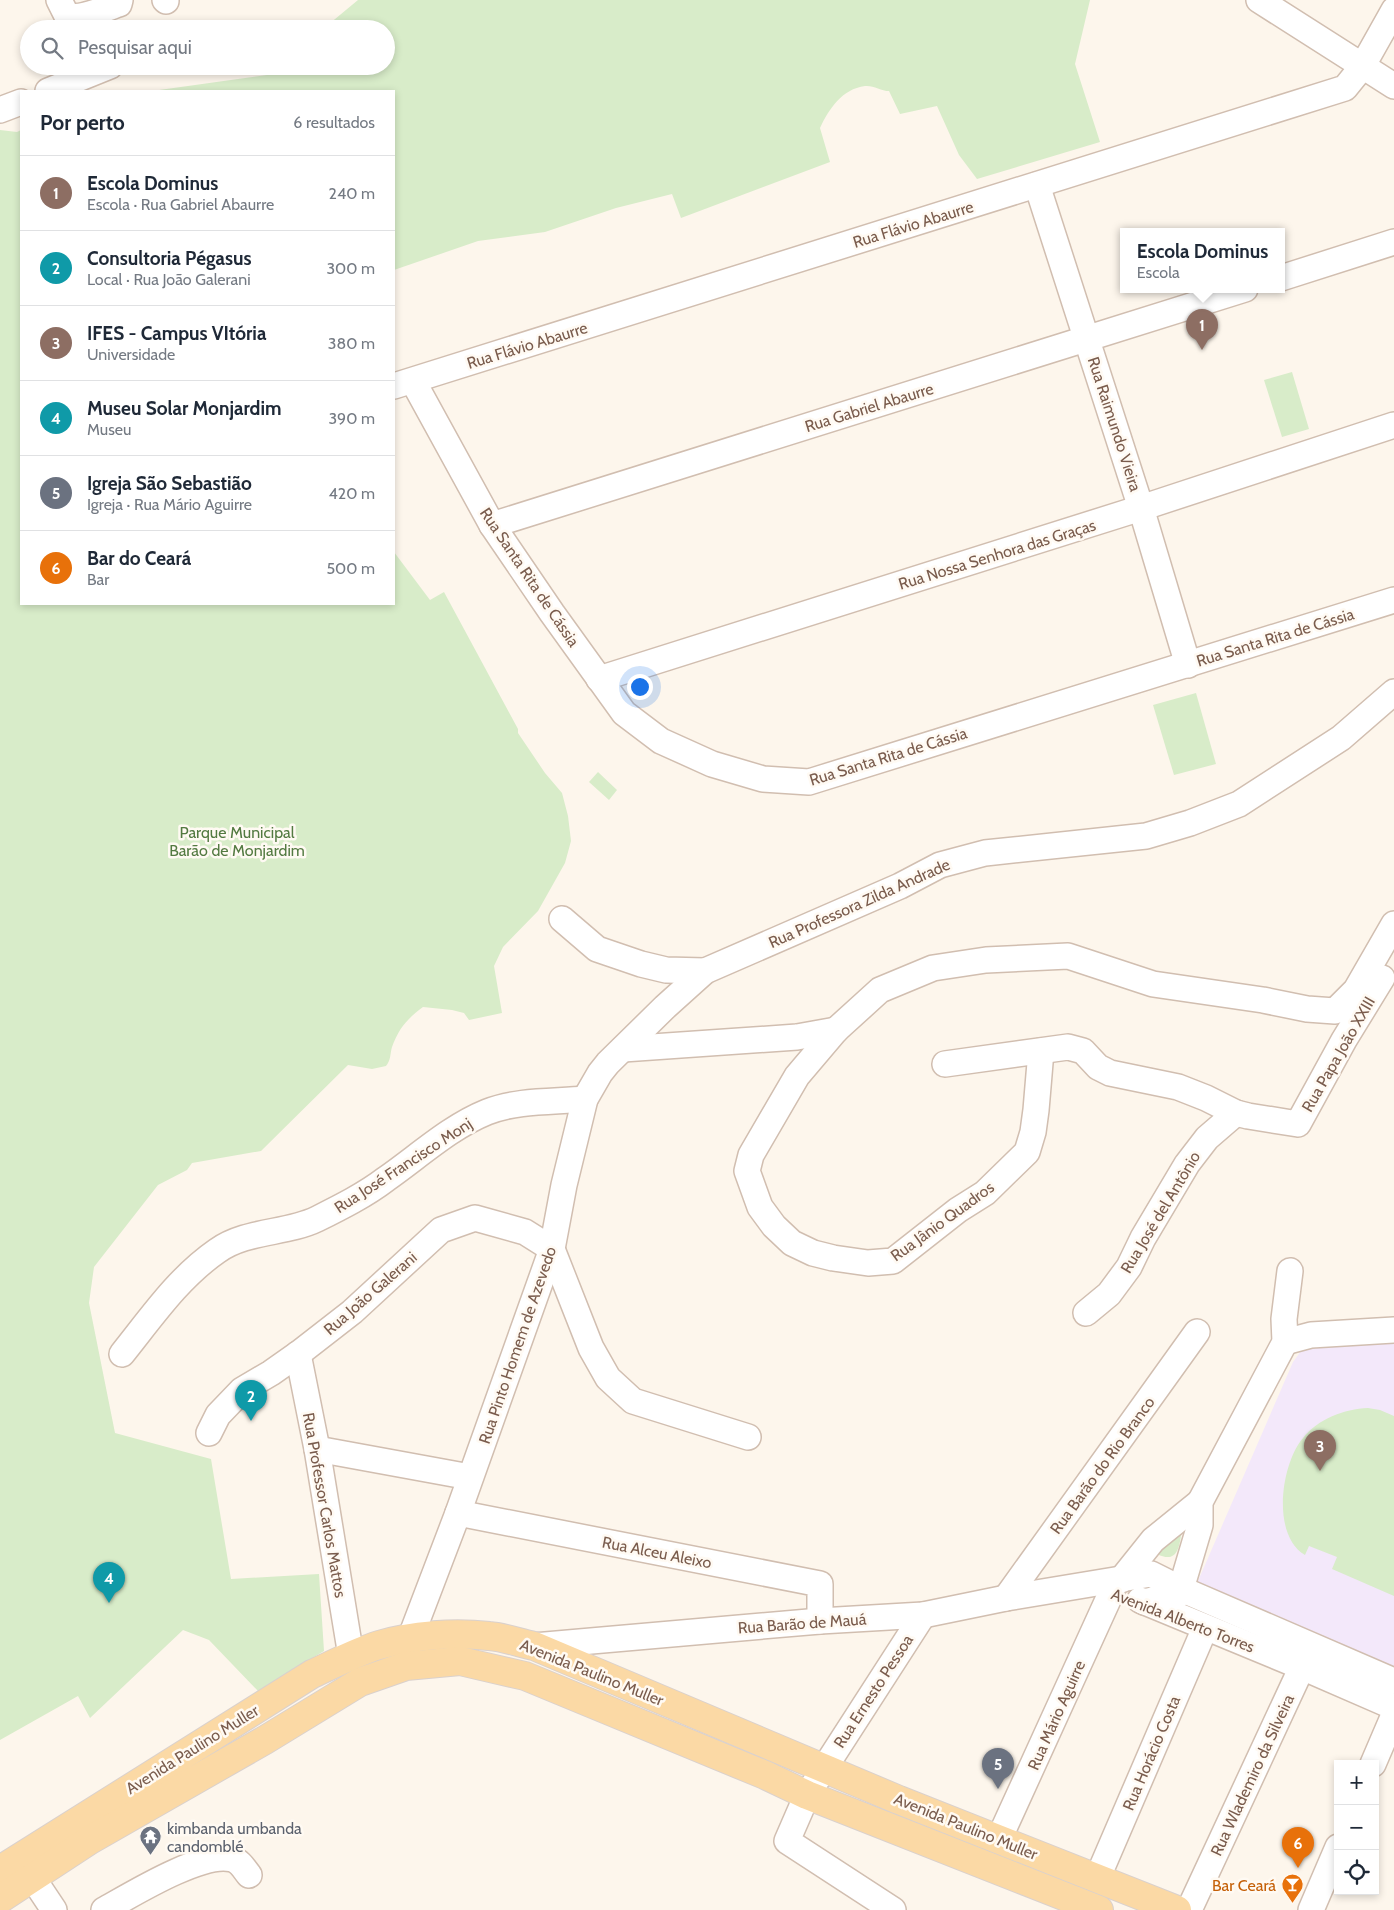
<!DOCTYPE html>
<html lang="pt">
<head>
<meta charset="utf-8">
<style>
  body { margin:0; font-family:Cabin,sans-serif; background:#f6f6f7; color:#1f2937 }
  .controls { position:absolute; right:15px; bottom:15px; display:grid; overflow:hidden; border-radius:0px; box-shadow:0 2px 8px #0003 }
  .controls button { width:45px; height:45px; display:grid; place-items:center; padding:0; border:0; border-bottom:1px solid #e0e1e3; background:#fff; color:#1f2937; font:25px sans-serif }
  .you { position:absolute; left:639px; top:686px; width:18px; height:18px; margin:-12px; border:4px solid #fff; border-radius:50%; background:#1a73e8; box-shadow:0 0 0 8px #1a73e833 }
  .badge { display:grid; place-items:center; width:32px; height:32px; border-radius:50%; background:#ea580c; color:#fff; font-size:16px; font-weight:700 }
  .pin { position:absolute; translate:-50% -41px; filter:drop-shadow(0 1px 2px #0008) }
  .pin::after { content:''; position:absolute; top:26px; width:18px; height:15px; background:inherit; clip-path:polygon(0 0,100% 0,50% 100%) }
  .popup { position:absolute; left:1120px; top:228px; width:165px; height:65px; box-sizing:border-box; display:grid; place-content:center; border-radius:0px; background:#fff; filter:drop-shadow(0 1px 4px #0005); font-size:16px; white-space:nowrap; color:#747a83 }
  .popup b { font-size:19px; color:#1f2937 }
  .popup::after { content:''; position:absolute; left:50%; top:100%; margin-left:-10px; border:10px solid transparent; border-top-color:#fff }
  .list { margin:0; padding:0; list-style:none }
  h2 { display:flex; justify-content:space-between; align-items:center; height:65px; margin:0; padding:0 20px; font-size:21px }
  h2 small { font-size:16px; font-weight:400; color:#747a83 }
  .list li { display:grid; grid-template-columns:32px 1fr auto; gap:15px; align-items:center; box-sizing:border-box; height:75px; padding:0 20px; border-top:1px solid #e0e1e3 }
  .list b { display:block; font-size:19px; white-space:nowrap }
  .list p { margin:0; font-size:16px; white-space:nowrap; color:#747a83 }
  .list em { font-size:16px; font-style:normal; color:#747a83 }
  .icon { flex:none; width:28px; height:28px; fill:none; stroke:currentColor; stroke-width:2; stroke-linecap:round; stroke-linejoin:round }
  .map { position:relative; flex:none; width:1394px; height:1910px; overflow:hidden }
  .search { position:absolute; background:#fff; box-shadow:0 2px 8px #0003; left:20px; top:20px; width:375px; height:55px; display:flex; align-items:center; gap:12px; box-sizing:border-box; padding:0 18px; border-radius:28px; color:#747a83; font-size:19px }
  .panel { position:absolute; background:#fff; box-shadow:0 2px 8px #0003; left:20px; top:90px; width:375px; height:515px; border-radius:0px }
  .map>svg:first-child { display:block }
  .education { fill:#f3e8fa }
  .green { fill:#d8ecc9 }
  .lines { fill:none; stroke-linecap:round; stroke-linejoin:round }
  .minor-casing { stroke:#d1beb0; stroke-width:28 }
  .major-casing { stroke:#dad1cd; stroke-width:30 }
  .minor { stroke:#fff; stroke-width:25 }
  .major { stroke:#fbd9a5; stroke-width:28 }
  .labels { text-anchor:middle; stroke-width:5; stroke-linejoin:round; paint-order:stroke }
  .street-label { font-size:16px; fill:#7a5c4d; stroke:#fffaf3 }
  .park-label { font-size:16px; fill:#537a41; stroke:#fffaf3 }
  .worship-label { font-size:16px; fill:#5b616d; stroke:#fffaf3; text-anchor:start }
  .food-label { font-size:16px; fill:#c56008; stroke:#fffaf3; text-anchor:end }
</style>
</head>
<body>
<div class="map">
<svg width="1394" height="1910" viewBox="0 0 1394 1910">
  <rect width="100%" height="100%" fill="#fdf6ec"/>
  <polygon class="education" points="1394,1339 1394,1667 1198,1592 1198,1581 1293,1362 1301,1351 1309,1345"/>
  <g class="green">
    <path d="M 358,0 L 1090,0 L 1075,64 L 1100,142 L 977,179 L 959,155 L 937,106 L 900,114 L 889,91 C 881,91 873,85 865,86 C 842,89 829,109 820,128 L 830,162 L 681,218 L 672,194 L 616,208 L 545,232 L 478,241 L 394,270 L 394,91 L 152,91 L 267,75 L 278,66 L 386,66 L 386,29 L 323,29 Z"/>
    <path d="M 0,130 L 17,132 L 21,130 L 21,604 L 394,604 L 394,552 L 430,600 L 444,592 L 518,729 L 518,733 L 545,773 L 562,793 L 568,816 L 571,841 L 565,863 L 538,911 L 503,947 L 494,966 L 502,1013 L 469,1020 L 464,1013 L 452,1010 L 423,1007 C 407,1019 399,1028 392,1047 C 390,1054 391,1060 386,1066 L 372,1069 L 348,1065 L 261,1151 L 192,1163 L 187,1170 L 158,1185 L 94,1267 L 89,1303 L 115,1433 L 211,1459 L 231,1579 L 319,1574 L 324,1651 L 258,1691 L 209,1640 L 183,1630 L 90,1718 L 78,1696 L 0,1740 Z"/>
    <polygon points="1292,372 1309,429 1282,437 1264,380"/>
    <polygon points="1196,693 1216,764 1174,775 1153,705"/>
    <polygon points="598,772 617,790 609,800 589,782"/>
    <path d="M 1368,1408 L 1380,1410 L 1394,1416 L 1394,1596 L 1332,1569 L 1337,1557 L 1309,1546 L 1305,1555 C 1271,1535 1281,1464 1303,1438 C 1318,1419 1344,1409 1368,1408 Z"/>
    <path d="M 1176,1533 L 1181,1535 C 1179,1551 1175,1563 1157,1554 Z"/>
  </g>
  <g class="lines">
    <defs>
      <g id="minor">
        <path d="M 59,0 L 66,14 C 77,21 107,8 119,4 L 120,0"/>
        <polyline points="165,0 166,1"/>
        <polyline points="1259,0 1394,86"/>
        <polyline points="48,91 110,66"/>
        <polyline points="0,110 21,102"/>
        <polyline points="1037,185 1141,508 1188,665"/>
        <polyline points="1281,278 1394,242"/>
        <polyline points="413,381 492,525 552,613 624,713 661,741 712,764 763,779 809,782 1394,600"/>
        <polyline points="394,386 1345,88 1362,67 1394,10"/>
        <polyline points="492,525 1245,289"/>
        <polyline points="599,679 1141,508 1394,425"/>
        <polyline points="562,919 597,949 641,964 666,970 705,971"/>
        <polyline points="623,1049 797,1037 836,1030"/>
        <polyline points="1041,1051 1036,1110 1033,1132 1027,1152 985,1193 958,1210 893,1261 868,1263 833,1258 813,1253 792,1243 774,1226 760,1207 747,1171 751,1155 797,1076 836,1030 880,990 933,968 986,960 1068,956 1153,984 1263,1000 1307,1009 1335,1011 1356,990 1394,924"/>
        <polyline points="945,1064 1068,1047 1083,1051 1098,1067 1110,1073 1178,1087 1206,1098 1236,1113 1248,1116 1298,1124 1344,1040 1382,978"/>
        <polyline points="1086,1313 1109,1294 1129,1267 1143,1238 1187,1164 1207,1138 1236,1113"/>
        <polyline points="1285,1342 1311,1335 1394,1330"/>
        <path d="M 122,1354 C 151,1318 178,1278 217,1251 C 246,1230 286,1234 317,1219 C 341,1207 365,1195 386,1179 C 419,1156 450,1127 487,1112 C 517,1100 553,1102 585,1099"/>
        <polyline points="298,1354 317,1449 351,1656"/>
        <polyline points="209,1433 218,1415 242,1390 271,1373 298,1354 352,1312 441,1230 475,1218 525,1232 552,1249 591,1348 608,1378 633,1401 748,1437"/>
        <polyline points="317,1449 470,1477"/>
        <polyline points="458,1513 820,1584 820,1621"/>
        <polyline points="1121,1580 1153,1540 1200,1502"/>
        <polyline points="1006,1598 1197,1332"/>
        <polyline points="1140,1600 1302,1667 1394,1707"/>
        <polyline points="1144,1602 1179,1594 1181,1589 1200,1525 1200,1502 1285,1342 1284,1319 1290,1271"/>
        <polyline points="410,1639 458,1513 552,1249 564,1185 585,1099 600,1073 608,1063 665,1007 705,971 900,886 940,865 985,853 1146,836 1190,823 1239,804 1341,738 1394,692"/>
        <polyline points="534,1646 820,1621 923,1615 1006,1598 1151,1574 1181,1589 1394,1681"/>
        <polyline points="1373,1764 1394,1715"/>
        <polyline points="999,1839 1112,1591"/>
        <polyline points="32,1877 54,1910"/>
        <polyline points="1097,1879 1205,1628"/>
        <path d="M 104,1910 C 131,1895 202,1851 232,1859 C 240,1861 244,1869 249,1875"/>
        <polyline points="893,1910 787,1841 807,1795 923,1615"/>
        <polyline points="1189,1910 1302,1667"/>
        <polyline points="1311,1910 1338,1847"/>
      </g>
      <g id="major">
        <path d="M 0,1870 L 312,1674 C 334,1664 356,1652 379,1645 C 413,1635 454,1632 489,1636 C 504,1637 519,1643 534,1646 L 899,1800 L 1177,1910"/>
        <polyline points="0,1899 90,1840 265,1740 360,1682 406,1666 460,1661 525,1676 765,1775 807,1795 1099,1910"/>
      </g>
    </defs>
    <use href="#minor" class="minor-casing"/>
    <use href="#major" class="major-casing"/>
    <use href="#minor" class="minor"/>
    <use href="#major" class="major"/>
  </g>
  <defs>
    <symbol id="temple-pin" viewBox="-11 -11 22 30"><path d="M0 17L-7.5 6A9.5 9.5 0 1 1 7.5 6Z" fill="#6b7280" stroke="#fffaf3"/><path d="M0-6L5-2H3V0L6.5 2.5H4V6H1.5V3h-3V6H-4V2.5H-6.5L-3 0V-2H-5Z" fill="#fff"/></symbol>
    <symbol id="bar-pin" viewBox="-11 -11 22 30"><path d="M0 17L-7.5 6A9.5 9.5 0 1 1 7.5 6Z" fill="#e8710a" stroke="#fffaf3"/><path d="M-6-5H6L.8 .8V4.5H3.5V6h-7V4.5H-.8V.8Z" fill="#fff"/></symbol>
  </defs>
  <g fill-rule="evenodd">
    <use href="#temple-pin" x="138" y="1824" width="25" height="34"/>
    <use href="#bar-pin" x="1280" y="1872" width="25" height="34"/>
  </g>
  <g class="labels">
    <g class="street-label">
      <text transform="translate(913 224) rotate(-17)" y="6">Rua Flávio Abaurre</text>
      <text transform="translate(527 345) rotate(-17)" y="6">Rua Flávio Abaurre</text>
      <text transform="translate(869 407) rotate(-17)" y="6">Rua Gabriel Abaurre</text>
      <text transform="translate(1115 424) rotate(72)" y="6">Rua Raimundo Vieira</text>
      <text transform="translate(997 554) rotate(-17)" y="6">Rua Nossa Senhora das Graças</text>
      <text transform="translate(530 577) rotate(56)" y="6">Rua Santa Rita de Cássia</text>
      <text transform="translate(1275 637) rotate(-17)" y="6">Rua Santa Rita de Cássia</text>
      <text transform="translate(888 756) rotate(-17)" y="6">Rua Santa Rita de Cássia</text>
      <text transform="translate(859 903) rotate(-24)" y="6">Rua Professora Zilda Andrade</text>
      <text transform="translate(1338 1054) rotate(-60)" y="6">Rua Papa João XXIII</text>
      <text transform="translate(403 1165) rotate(-33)" y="6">Rua José Francisco Monj</text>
      <text transform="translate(1160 1212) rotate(-59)" y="6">Rua José del Antônio</text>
      <text transform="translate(942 1221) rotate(-36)" y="6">Rua Jânio Quadros</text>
      <text transform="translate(370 1293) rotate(-41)" y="6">Rua João Galerani</text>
      <text transform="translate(517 1345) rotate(-71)" y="6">Rua Pinto Homem de Azevedo</text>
      <text transform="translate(1102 1465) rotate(-54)" y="6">Rua Barão do Rio Branco</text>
      <text transform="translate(325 1505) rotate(80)" y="6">Rua Professor Carlos Mattos</text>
      <text transform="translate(657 1552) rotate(11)" y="6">Rua Alceu Aleixo</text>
      <text transform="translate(1183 1620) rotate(21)" y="6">Avenida Alberto Torres</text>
      <text transform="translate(802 1623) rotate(-4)" y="6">Rua Barão de Mauá</text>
      <text transform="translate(592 1672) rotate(22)" y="6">Avenida Paulino Muller</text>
      <text transform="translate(873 1691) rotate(-57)" y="6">Rua Ernesto Pessoa</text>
      <text transform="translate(1056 1715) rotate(-66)" y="6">Rua Mário Aguirre</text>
      <text transform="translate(192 1749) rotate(-32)" y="6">Avenida Paulino Muller</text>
      <text transform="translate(1151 1753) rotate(-67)" y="6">Rua Horácio Costa</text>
      <text transform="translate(1252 1775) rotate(-65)" y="6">Rua Wlademiro da Silveira</text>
      <text transform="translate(966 1826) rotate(22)" y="6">Avenida Paulino Muller</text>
    </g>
    <g class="park-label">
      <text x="237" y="838">Parque Municipal<tspan x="237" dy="18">Barão de Monjardim</tspan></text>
    </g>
    <g class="worship-label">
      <text x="167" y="1834">kimbanda umbanda<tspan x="167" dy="18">candomblé</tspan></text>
    </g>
    <g class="food-label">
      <text x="1276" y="1891">Bar Ceará</text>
    </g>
  </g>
</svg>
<div class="controls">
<button>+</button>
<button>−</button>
<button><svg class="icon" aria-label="locate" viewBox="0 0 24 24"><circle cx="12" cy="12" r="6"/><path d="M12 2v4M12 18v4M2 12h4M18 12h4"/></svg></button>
</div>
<div class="you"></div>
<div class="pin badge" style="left:1202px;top:350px;background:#8d6e63">1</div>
<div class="popup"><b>Escola Dominus</b>Escola</div>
<div class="pin badge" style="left:251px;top:1421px;background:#0f9aa8">2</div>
<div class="pin badge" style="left:1320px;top:1471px;background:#8d6e63">3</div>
<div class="pin badge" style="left:109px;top:1603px;background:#0f9aa8">4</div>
<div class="pin badge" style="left:998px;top:1789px;background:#6b7280">5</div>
<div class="pin badge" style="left:1298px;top:1868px;background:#e8710a">6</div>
<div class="search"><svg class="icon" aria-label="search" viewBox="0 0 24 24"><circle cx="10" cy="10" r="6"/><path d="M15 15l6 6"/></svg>Pesquisar aqui</div>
<section class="panel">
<h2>Por perto<small>6 resultados</small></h2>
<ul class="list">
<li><span class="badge" style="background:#8d6e63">1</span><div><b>Escola Dominus</b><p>Escola · Rua Gabriel Abaurre</p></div><em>240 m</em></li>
<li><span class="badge" style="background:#0f9aa8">2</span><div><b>Consultoria Pégasus</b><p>Local · Rua João Galerani</p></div><em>300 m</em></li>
<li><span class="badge" style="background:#8d6e63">3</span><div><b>IFES - Campus VItória</b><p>Universidade</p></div><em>380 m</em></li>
<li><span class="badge" style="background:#0f9aa8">4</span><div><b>Museu Solar Monjardim</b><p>Museu</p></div><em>390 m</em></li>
<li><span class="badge" style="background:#6b7280">5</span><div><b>Igreja São Sebastião</b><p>Igreja · Rua Mário Aguirre</p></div><em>420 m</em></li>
<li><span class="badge" style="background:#e8710a">6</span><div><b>Bar do Ceará</b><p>Bar</p></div><em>500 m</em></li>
</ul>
</section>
</div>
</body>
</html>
